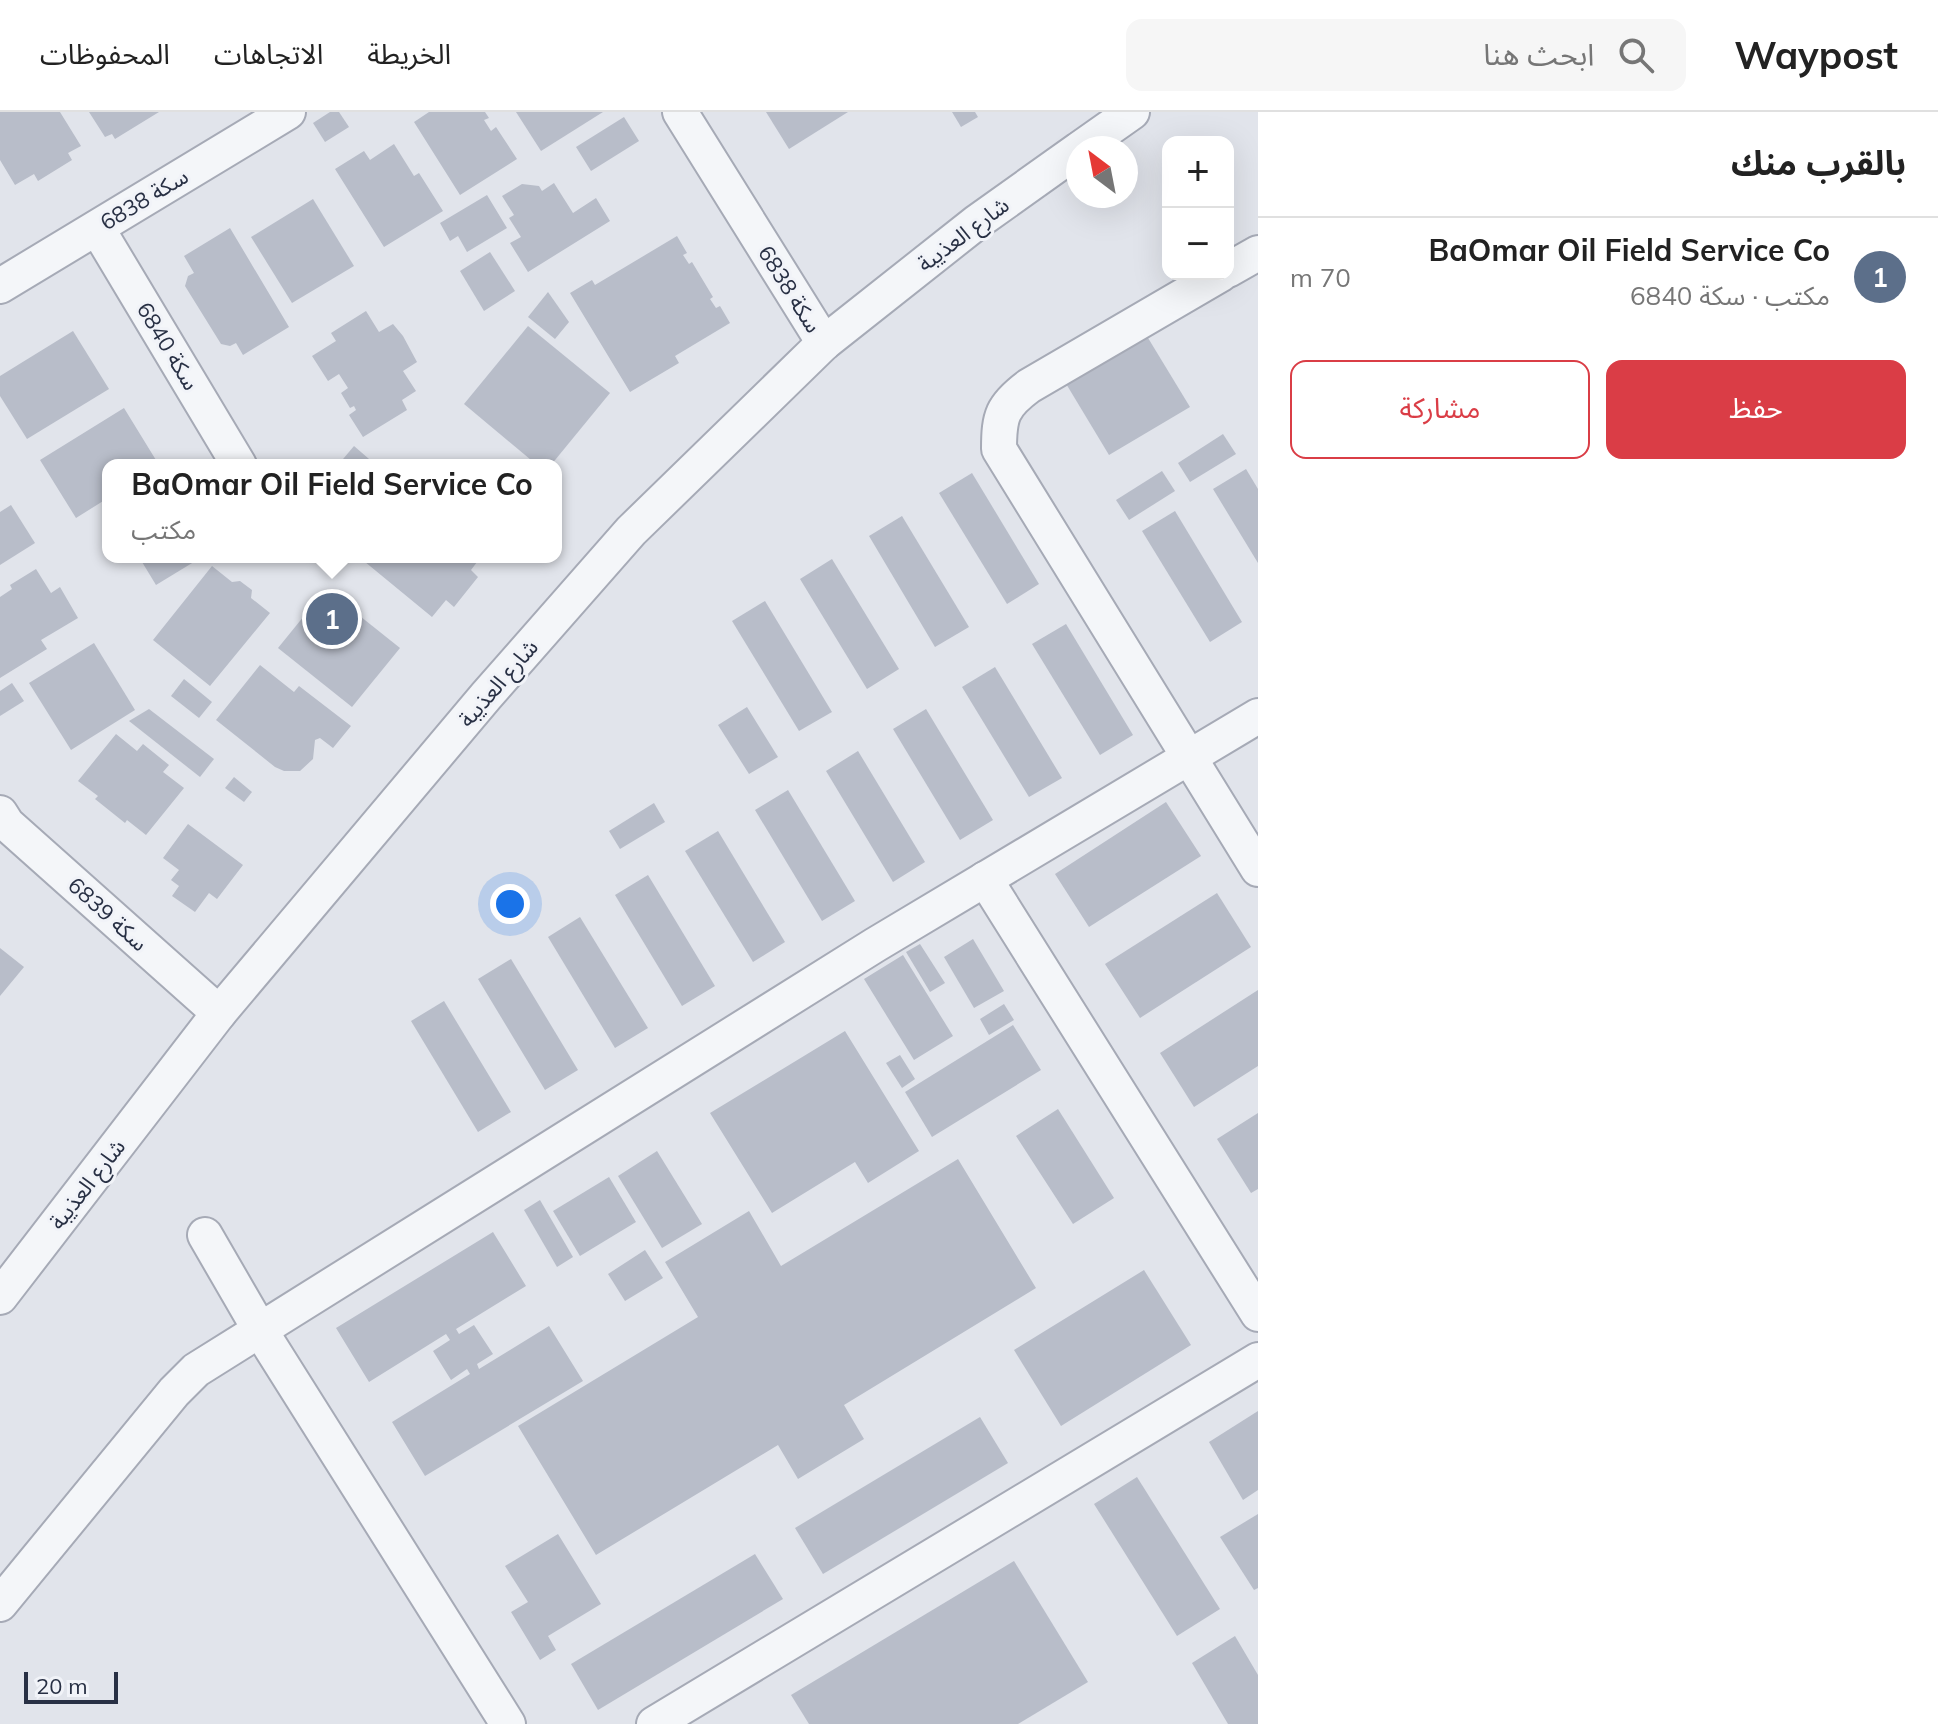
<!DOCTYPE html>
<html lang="ar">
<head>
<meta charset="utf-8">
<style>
  body { margin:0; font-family:Mulish,"Noto Sans Arabic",sans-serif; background:#f6f6f6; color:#222; direction:rtl }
  .controls { position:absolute; right:24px; top:24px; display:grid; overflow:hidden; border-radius:16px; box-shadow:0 8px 32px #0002 }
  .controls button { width:72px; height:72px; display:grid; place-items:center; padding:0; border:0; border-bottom:2px solid #e0e0e0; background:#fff; color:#222; font:40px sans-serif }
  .compass { position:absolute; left:1066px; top:24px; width:72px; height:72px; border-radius:50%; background:#fff; box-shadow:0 8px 32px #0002; rotate:328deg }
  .scale { position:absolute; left:24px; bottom:20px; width:94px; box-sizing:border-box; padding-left:8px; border:4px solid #283044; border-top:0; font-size:22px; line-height:28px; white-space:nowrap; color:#283044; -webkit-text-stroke:6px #f1f3f8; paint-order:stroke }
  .you { position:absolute; left:510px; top:792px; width:28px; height:28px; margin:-20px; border:6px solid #fff; border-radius:50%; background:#1a73e8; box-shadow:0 0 0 12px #1a73e833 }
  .badge { display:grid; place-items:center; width:52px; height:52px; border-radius:50%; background:#da3d46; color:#fff; font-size:26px; font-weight:700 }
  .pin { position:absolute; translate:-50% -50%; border:4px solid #fff; box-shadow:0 2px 8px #0006 }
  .popup { position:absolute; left:102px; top:347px; width:460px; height:104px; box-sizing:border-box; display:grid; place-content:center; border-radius:16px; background:#fff; filter:drop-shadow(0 2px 6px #0005); font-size:26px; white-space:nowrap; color:#767676 }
  .popup b { font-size:30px; color:#222 }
  .popup::after { content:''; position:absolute; left:50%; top:100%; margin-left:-16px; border:16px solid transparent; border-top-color:#fff }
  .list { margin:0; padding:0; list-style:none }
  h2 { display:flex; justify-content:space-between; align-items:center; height:104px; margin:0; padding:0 32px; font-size:34px }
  h2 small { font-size:26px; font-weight:400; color:#767676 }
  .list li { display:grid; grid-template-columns:52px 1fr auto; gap:24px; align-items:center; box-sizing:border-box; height:120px; padding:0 32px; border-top:2px solid #e0e0e0 }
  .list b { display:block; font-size:30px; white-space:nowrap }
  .list p { margin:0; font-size:26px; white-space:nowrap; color:#767676 }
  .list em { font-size:26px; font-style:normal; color:#767676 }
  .actions { display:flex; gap:16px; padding:24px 32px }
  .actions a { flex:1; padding:18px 0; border:2px solid #da3d46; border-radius:16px; text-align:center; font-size:28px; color:#da3d46 }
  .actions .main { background:#da3d46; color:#fff }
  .icon { flex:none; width:44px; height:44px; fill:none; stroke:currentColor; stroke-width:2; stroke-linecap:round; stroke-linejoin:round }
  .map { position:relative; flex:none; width:1258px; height:1612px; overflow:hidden; direction:ltr }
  header { display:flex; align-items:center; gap:48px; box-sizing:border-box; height:112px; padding:0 40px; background:#fff; border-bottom:2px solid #e0e0e0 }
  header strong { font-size:38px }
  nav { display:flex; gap:44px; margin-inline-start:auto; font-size:28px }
  .search { width:560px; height:72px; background:#f6f6f6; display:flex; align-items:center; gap:20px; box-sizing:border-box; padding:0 28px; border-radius:16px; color:#767676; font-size:30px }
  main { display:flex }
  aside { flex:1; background:#fff }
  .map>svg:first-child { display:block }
  .building { fill:#b8bdc9 }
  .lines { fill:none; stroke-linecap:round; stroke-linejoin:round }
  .minor-casing { stroke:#a6aab6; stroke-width:38 }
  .minor { stroke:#f4f6f9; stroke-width:34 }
  .labels { text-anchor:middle; stroke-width:6; stroke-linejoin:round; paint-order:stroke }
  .street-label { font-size:22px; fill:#283044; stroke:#f1f3f8 }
</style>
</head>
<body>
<header>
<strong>Waypost</strong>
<div class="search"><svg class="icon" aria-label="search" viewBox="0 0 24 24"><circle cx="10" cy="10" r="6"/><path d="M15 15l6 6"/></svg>ابحث هنا</div>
<nav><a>الخريطة</a><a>الاتجاهات</a><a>المحفوظات</a></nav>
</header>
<main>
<aside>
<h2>بالقرب منك<small></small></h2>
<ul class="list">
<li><span class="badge" style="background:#5c6f8a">1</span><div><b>BaOmar Oil Field Service Co</b><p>مكتب · سكة 6840</p></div><em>70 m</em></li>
</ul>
<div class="actions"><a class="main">حفظ</a><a>مشاركة</a></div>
</aside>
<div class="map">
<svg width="1258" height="1612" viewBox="0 0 1258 1612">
  <rect width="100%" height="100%" fill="#e1e4eb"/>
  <g class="building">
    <polygon points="0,0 60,0 81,34 68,41 72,48 38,69 34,62 15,73 0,48"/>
    <polygon points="89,0 159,0 115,27 112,22 105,25"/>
    <polygon points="330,0 339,0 349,15 325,30 313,11"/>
    <polygon points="429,0 485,0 489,6 484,8 491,19 496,15 517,47 460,83 414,10"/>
    <polygon points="516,0 603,0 541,39"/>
    <polygon points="766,0 848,0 789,37"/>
    <polygon points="952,0 975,0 978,5 961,15"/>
    <polygon points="624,5 639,29 591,59 576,35"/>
    <polygon points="394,32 414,64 419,61 443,99 384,135 335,57 364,39 370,48"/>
    <polygon points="554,71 573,101 596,86 610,109 528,160 510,131 521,125 509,106 514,103 502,84 522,72 539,74 542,79"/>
    <polygon points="487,83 507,116 467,140 458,124 450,129 440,111"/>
    <polygon points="313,87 354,154 292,191 251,125"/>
    <polygon points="230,116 289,215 243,243 236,231 230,234 221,232 185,174 188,164 194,161 184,144"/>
    <polygon points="677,124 687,141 683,143 689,152 692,150 713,185 710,187 716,196 720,194 730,211 675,244 679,251 630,280 570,181 592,168 595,173"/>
    <polygon points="490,140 515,179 484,199 460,159"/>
    <polygon points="548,180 569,210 555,227 528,205"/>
    <polygon points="366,199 379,220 393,212 403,224 417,250 403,259 416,279 402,288 407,298 363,325 349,303 356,298 354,294 350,296 341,281 348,276 339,262 328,269 312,244 336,229 331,221"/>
    <polygon points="528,214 610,281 551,353 537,353 464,292"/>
    <polygon points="73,219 109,277 27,327 0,284 0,264"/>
    <polygon points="1145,221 1190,295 1109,343 1065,270"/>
    <polygon points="124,296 159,353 108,353 108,386 76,406 40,348"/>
    <polygon points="1223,322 1236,342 1190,370 1178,351"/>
    <polygon points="354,334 376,353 338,353"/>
    <polygon points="1246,357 1258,377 1258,451 1213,377"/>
    <polygon points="1162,359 1175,379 1129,408 1116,388"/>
    <polygon points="972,361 1039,472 1007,492 939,381"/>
    <polygon points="11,393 35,431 0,453 0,400"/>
    <polygon points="1175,399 1242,510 1210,530 1142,419"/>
    <polygon points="902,404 969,515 935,535 869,424"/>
    <polygon points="139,445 202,445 156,473"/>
    <polygon points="359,445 478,445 480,446 471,458 478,465 454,495 446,488 432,505"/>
    <polygon points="832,447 899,557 867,577 800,467"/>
    <polygon points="212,454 232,470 240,469 252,478 251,486 270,501 210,574 153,528"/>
    <polygon points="36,457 51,481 60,475 78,506 41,528 47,537 0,566 0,485 12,477 10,473"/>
    <polygon points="326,477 400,536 352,595 278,536"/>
    <polygon points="765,489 832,600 799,619 732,509"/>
    <polygon points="1066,512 1133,623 1100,643 1032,532"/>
    <polygon points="94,531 135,598 71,638 29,571"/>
    <polygon points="260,553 294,580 299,574 351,614 333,636 320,626 315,628 313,647 300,659 284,659 275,655 216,608"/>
    <polygon points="995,555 1062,666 1029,685 962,575"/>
    <polygon points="184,567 212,590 199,606 171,584"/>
    <polygon points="12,571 24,589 0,604 0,579"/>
    <polygon points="747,595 778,645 749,662 718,613"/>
    <polygon points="149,597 214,647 200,665 129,609"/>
    <polygon points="926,597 993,708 960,728 893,617"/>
    <polygon points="116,622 137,639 143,632 169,653 163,660 184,676 146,723 127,708 125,711 95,687 98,684 78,669"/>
    <polygon points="858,639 925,750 893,770 826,659"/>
    <polygon points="234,665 252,680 244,690 225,676"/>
    <polygon points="788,678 855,789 822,809 755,698"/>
    <polygon points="1166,690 1201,744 1089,815 1055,762"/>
    <polygon points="654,691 665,710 620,737 609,719"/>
    <polygon points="188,712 243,753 217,787 209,781 195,800 172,784 179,774 171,768 179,758 163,746"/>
    <polygon points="718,719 785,830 753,850 685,739"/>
    <polygon points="648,763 715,874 682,894 615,783"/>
    <polygon points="1217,781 1251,835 1140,906 1105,852"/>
    <polygon points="580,805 648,916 615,936 548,825"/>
    <polygon points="973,827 1004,879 974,896 944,845"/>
    <polygon points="920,832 945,871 930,880 906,840"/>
    <polygon points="0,836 24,855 0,884"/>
    <polygon points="903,843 953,924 914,948 864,867"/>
    <polygon points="511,847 578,958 545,978 478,867"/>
    <polygon points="1258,878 1258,954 1194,995 1160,941"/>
    <polygon points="444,889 511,1000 478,1020 411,909"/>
    <polygon points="1004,892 1014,908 989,923 980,907"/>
    <polygon points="1013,913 1041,958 932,1025 905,980"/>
    <polygon points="845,919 919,1039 868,1071 855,1050 772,1101 710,1001"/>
    <polygon points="900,943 915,967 902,976 886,951"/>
    <polygon points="1058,997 1114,1086 1073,1112 1016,1024"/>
    <polygon points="1258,1001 1258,1077 1251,1081 1217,1027"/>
    <polygon points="657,1039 702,1112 662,1136 618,1064"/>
    <polygon points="958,1047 1036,1176 844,1293 864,1327 798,1367 778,1333 596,1443 518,1314 698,1205 665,1150 749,1099 781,1154"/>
    <polygon points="609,1065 636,1110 580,1144 553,1099"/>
    <polygon points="540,1088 573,1145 557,1155 524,1098"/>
    <polygon points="493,1120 526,1174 456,1217 459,1222 474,1213 493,1242 477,1252 479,1257 549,1214 583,1269 425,1364 392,1310 470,1262 467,1257 451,1268 433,1239 450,1228 446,1222 369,1270 336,1216"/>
    <polygon points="645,1138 663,1166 625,1189 608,1162"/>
    <polygon points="1144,1158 1191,1233 1061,1314 1014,1238"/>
    <polygon points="1258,1299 1258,1378 1243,1388 1209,1330"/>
    <polygon points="980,1305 1008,1351 823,1462 795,1416"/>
    <polygon points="1137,1365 1220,1497 1177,1524 1094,1392"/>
    <polygon points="1258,1402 1258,1476 1254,1478 1220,1425"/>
    <polygon points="558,1422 601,1492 548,1524 556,1538 540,1548 511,1500 528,1490 505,1454"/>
    <polygon points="755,1442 783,1487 598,1598 571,1552"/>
    <polygon points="1014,1449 1088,1570 1018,1612 809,1612 791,1583"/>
    <polygon points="1235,1524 1258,1563 1258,1612 1228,1612 1192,1551"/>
  </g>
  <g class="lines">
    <defs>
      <g id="minor">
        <polyline points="680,0 824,231"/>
        <polyline points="1081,36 1132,0"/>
        <polyline points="97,116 239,353"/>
        <polyline points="1228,158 1258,141"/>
        <path d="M 1221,162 L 1029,274 C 1002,294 999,304 999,337 L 1258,757"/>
        <polyline points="0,174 288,0"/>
        <polyline points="0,701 7,712 219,901"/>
        <polyline points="985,767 1258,1202"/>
        <polyline points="205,1123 260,1218 508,1612"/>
        <polyline points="0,1185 219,901 486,584 631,419 824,231 977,110 1078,38"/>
        <polyline points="0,1492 174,1280 196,1258 875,833 1258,604"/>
        <polyline points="654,1612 1258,1248"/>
      </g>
    </defs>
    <use href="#minor" class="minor-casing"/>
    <use href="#minor" class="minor"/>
  </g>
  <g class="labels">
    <g class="street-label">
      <text transform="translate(144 87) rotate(-31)" y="8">سكة 6838</text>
      <text transform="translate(963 122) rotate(-37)" y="8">شارع العذيبة</text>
      <text transform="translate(790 177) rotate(58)" y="8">سكة 6838</text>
      <text transform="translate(168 234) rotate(59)" y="8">سكة 6840</text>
      <text transform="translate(498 571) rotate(-49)" y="8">شارع العذيبة</text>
      <text transform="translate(108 802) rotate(42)" y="8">سكة 6839</text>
      <text transform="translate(87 1072) rotate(-52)" y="8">شارع العذيبة</text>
    </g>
  </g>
</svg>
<div class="controls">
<button>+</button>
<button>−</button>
</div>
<svg class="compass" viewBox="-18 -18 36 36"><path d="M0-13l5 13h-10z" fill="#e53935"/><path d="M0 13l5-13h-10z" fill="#767676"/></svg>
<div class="scale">20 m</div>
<div class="you"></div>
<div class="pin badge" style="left:332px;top:507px;background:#5c6f8a">1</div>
<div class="popup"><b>BaOmar Oil Field Service Co</b>مكتب</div>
</div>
</main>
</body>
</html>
